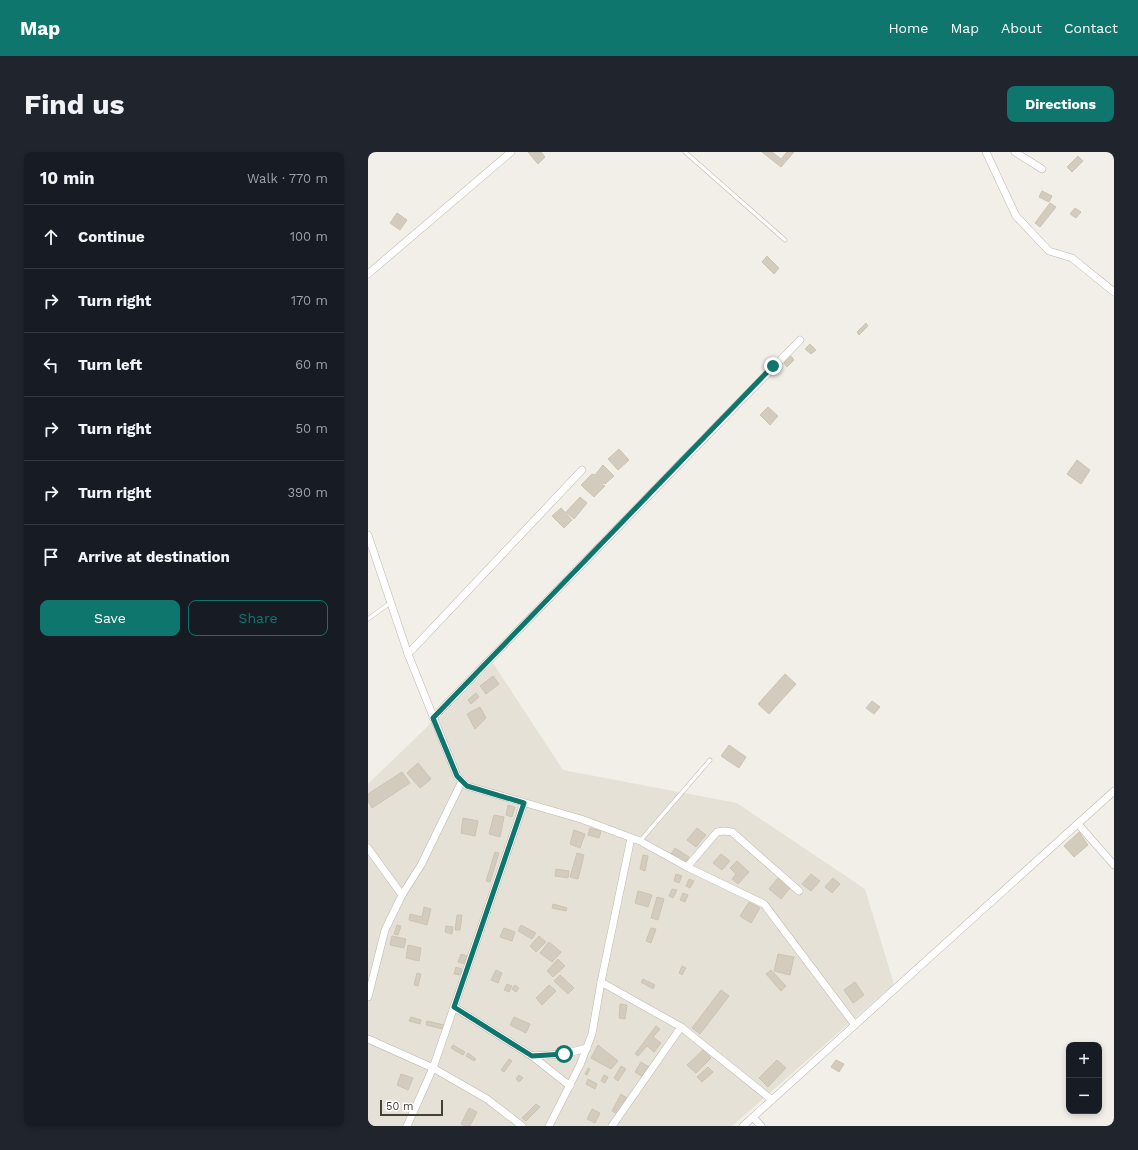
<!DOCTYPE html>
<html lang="en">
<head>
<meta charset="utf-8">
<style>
  body { margin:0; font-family:"Work Sans",sans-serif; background:#20242c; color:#f1f3f6 }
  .controls { position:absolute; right:12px; bottom:12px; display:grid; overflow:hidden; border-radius:8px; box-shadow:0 2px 6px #0003 }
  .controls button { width:36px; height:36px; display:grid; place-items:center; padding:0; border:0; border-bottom:1px solid #363941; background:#171b24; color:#f1f3f6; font:20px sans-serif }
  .scale { position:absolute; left:12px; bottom:10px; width:63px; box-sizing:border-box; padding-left:4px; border:2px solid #454037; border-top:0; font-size:11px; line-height:14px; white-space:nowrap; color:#454037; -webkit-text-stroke:3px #fff; paint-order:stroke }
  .stop { position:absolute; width:12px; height:12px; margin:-9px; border:3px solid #0f766e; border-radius:50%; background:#fff }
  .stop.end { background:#0f766e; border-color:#fff; box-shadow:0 1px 4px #0008 }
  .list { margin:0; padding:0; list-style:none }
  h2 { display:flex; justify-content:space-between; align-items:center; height:52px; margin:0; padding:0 16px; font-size:17px }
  h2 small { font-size:13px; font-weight:400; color:#9ea1a6 }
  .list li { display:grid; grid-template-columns:26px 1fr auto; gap:12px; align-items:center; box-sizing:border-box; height:64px; padding:0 16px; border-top:1px solid #363941 }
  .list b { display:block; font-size:15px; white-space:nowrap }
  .list em { font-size:13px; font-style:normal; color:#9ea1a6 }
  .actions { display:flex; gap:8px; padding:12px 16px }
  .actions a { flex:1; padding:9px 0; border:1px solid #0f766e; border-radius:8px; text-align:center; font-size:14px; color:#0f766e }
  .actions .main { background:#0f766e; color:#fff }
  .icon { flex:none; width:22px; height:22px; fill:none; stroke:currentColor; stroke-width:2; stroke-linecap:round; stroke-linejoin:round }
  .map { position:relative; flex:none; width:746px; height:974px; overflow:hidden; border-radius:8px }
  header { display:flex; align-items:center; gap:24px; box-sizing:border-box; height:56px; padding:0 20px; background:#0f766e; color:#fff }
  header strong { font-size:19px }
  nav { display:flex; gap:22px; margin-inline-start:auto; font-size:14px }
  .intro { display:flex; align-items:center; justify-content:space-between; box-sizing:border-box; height:96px; padding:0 24px }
  h1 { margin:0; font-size:28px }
  .button { padding:10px 18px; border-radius:8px; background:#0f766e; color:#fff; font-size:14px; font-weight:700 }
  main { display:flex; gap:24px; padding:0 24px }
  aside { flex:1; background:#171b24; border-radius:8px; box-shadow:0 2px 6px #0003 }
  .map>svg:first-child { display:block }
  .residential { fill:#e6e1d6 }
  .building { fill:#d3cbbe; stroke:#cdc3b2 }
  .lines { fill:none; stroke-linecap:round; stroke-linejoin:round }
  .lane-casing { stroke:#bdb7ab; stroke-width:4.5 }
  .street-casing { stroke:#bdb7ab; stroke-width:8 }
  .lane { stroke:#fff; stroke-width:3.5 }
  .street { stroke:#fff; stroke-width:7 }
  .route { stroke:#0f766e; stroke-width:5 }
</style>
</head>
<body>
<header>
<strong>Map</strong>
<nav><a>Home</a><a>Map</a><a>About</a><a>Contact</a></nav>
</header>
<div class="intro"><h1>Find us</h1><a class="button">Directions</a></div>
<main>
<aside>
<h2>10 min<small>Walk · 770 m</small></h2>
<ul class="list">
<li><svg class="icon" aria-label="ahead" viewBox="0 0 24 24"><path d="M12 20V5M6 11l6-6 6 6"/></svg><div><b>Continue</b></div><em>100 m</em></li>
<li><svg class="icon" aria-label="right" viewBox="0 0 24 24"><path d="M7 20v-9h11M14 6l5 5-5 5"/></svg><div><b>Turn right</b></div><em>170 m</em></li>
<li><svg class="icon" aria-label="left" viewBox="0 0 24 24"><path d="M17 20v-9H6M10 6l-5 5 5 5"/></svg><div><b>Turn left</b></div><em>60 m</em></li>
<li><svg class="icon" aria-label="right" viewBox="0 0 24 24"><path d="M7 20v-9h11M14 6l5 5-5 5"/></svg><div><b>Turn right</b></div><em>50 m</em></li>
<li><svg class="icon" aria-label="right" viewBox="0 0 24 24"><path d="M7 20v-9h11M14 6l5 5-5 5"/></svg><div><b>Turn right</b></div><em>390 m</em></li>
<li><svg class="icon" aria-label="arrive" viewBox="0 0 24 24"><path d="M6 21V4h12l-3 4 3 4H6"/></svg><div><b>Arrive at destination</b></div></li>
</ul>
<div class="actions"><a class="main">Save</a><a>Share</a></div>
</aside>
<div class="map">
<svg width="746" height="974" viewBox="0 0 746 974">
  <rect width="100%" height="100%" fill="#f2efe8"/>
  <polygon class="residential" points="125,511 195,618 369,651 497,737 526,832 364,974 0,974 0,632"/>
  <g class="building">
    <polygon points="160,0 173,0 177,5 170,12"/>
    <polygon points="394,0 404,0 413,7 419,0 426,0 413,15"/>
    <polygon points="710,4 715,9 704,20 699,15"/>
    <polygon points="674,39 684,44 681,50 671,45"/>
    <polygon points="682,51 688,55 672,75 667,71"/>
    <polygon points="707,56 713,60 708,66 702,62"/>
    <polygon points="29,61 39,68 32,78 22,71"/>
    <polygon points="399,104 411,116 406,122 394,110"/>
    <polygon points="498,171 500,174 491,183 489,180"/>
    <polygon points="442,192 448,198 443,202 437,197"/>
    <polygon points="423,204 426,208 419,215 416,211"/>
    <polygon points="400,255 410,264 402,273 392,263"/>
    <polygon points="251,297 261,308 250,318 240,307"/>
    <polygon points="709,308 722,318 713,332 699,322"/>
    <polygon points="235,313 246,324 237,332 235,331 234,333 237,334 226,345 213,333 224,322 227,323"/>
    <polygon points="212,345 219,351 206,367 198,360"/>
    <polygon points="193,356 204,368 196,376 184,364"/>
    <polygon points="417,522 428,532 401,562 390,552"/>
    <polygon points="125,524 131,532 118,542 112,534"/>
    <polygon points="108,541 111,545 103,552 100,548"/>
    <polygon points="504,549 512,555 506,562 498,556"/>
    <polygon points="112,555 118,566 107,577 99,562"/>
    <polygon points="361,593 378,605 371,616 353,604"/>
    <polygon points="50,611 63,627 52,636 39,621"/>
    <polygon points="34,620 42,631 4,656 0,649 0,642"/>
    <polygon points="140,653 147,655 144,665 138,663"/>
    <polygon points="126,663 136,665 132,685 121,682"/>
    <polygon points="95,666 110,669 107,684 93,681"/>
    <polygon points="222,676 233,679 231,686 220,683"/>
    <polygon points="329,676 338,683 328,695 319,688"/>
    <polygon points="206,678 217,682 212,696 202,692"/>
    <polygon points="711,680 720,693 706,705 696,694"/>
    <polygon points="307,696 321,705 317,711 303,702"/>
    <polygon points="127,700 131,701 122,730 118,729"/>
    <polygon points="209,701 216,703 210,727 202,725"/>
    <polygon points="353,702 362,709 354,718 345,711"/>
    <polygon points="275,703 280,704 277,719 272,717"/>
    <polygon points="369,709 381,720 370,732 364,727 368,722 362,716"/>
    <polygon points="188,717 201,719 200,726 187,724"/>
    <polygon points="308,722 314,724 311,731 306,729"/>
    <polygon points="443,722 452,729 443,739 434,732"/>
    <polygon points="410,726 422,736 413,747 401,737"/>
    <polygon points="465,726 472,732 464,741 457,735"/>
    <polygon points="321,727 326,729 322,736 318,734"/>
    <polygon points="304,737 309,738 305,746 301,744"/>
    <polygon points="270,739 284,743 280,755 267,751"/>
    <polygon points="315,741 320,743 317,750 312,748"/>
    <polygon points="289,745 296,747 290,768 283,766"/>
    <polygon points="381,750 392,756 383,771 372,764"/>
    <polygon points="185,752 199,756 198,759 184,756"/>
    <polygon points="56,755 63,757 59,773 41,768 42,762 54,765"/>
    <polygon points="89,763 94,763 92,778 87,778"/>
    <polygon points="29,773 33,774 30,783 26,782"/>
    <polygon points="153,773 168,781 164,787 150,779"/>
    <polygon points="78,774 85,775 84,782 77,780"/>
    <polygon points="136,776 147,780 144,789 132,785"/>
    <polygon points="283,776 288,777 283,791 278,789"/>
    <polygon points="24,784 38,787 36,796 22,793"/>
    <polygon points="171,784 178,790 168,800 162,794"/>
    <polygon points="181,790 193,800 184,810 172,801"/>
    <polygon points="40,793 53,796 51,809 38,806"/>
    <polygon points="93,802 99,804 97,812 90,810"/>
    <polygon points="410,802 426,805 422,823 406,819"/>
    <polygon points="190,807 197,814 185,825 179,819"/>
    <polygon points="314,814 318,816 314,823 311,821"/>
    <polygon points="88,815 94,817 93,823 86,822"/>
    <polygon points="128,818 134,821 130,831 123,828"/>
    <polygon points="403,818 418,834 413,839 398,822"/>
    <polygon points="49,821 53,822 50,834 46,833"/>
    <polygon points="192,823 206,836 200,842 186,829"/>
    <polygon points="275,827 287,833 285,837 273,830"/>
    <polygon points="487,830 496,843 485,851 476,838"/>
    <polygon points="139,832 144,834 141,840 136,838"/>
    <polygon points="147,833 151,836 148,840 144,837"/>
    <polygon points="181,833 188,839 174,853 168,846"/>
    <polygon points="353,838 361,844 332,882 324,876"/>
    <polygon points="252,852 259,853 257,867 251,866"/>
    <polygon points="43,865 53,868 52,872 41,869"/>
    <polygon points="146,865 162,872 158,881 142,873"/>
    <polygon points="59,869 76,873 75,877 58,873"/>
    <polygon points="288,874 292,877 285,885 293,891 286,900 279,894 270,904 267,902"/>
    <polygon points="85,893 97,900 95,903 83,896"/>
    <polygon points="230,893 250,909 243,917 223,906"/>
    <polygon points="335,898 343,906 328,921 319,913"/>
    <polygon points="100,901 108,907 106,909 98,904"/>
    <polygon points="141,907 144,909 136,920 133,918"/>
    <polygon points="409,908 418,916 400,935 391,926"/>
    <polygon points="468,908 476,912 471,920 463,915"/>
    <polygon points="273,910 281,915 275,925 267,920"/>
    <polygon points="253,914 258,917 250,929 246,926"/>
    <polygon points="340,915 345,920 334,930 329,925"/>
    <polygon points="220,916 222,917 219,923 217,922"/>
    <polygon points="33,922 45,926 40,938 29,933"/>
    <polygon points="151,923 155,926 151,930 148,927"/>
    <polygon points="236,923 240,925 237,931 233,929"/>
    <polygon points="220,927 229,932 227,937 218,932"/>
    <polygon points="253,942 259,946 250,962 244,959"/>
    <polygon points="168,952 172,955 158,969 154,966"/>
    <polygon points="101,956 109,960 102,974 97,974 93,972"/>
    <polygon points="224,957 232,961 227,971 219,967"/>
  </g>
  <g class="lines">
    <defs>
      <g id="lane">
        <polyline points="317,0 417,88"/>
        <polyline points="0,467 22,451"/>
        <polyline points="272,689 342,608"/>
      </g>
      <g id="street">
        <polyline points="618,0 648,64 681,99 704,106 746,140"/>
        <polyline points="647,0 674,17"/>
        <polyline points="0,122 143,0"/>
        <polyline points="0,383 40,502 89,624 99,634 213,667 272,689 319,715 396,752 487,873"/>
        <polyline points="40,502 214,318"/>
        <polyline points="65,566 432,188"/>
        <polyline points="710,672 746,713"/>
        <polyline points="0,696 34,743"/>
        <polyline points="319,715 349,680 356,679 364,680 431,739"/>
        <polyline points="233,830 313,875 404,948"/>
        <polyline points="0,845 17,778 34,743 53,713 94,629"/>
        <polyline points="86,855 164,904 202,934"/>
        <polyline points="0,887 65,916 119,947 154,974"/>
        <polyline points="164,904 196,902 219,896"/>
        <polyline points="385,965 393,974"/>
        <polyline points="39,974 65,916 156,651"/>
        <polyline points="181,974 212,913 224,882 233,830 263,686"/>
        <polyline points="244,974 313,875"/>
        <polyline points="375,974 746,639"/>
      </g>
    </defs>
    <use href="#lane" class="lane-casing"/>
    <use href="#street" class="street-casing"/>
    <use href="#lane" class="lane"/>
    <use href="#street" class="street"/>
  </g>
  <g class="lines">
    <polyline class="route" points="196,902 164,904 86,855 156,651 99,634 89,624 65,566 405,214"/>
  </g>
</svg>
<div class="controls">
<button>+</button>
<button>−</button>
</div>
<div class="scale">50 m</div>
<div class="stop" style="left:196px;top:902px"></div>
<div class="stop end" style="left:405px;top:214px"></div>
</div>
</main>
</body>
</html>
